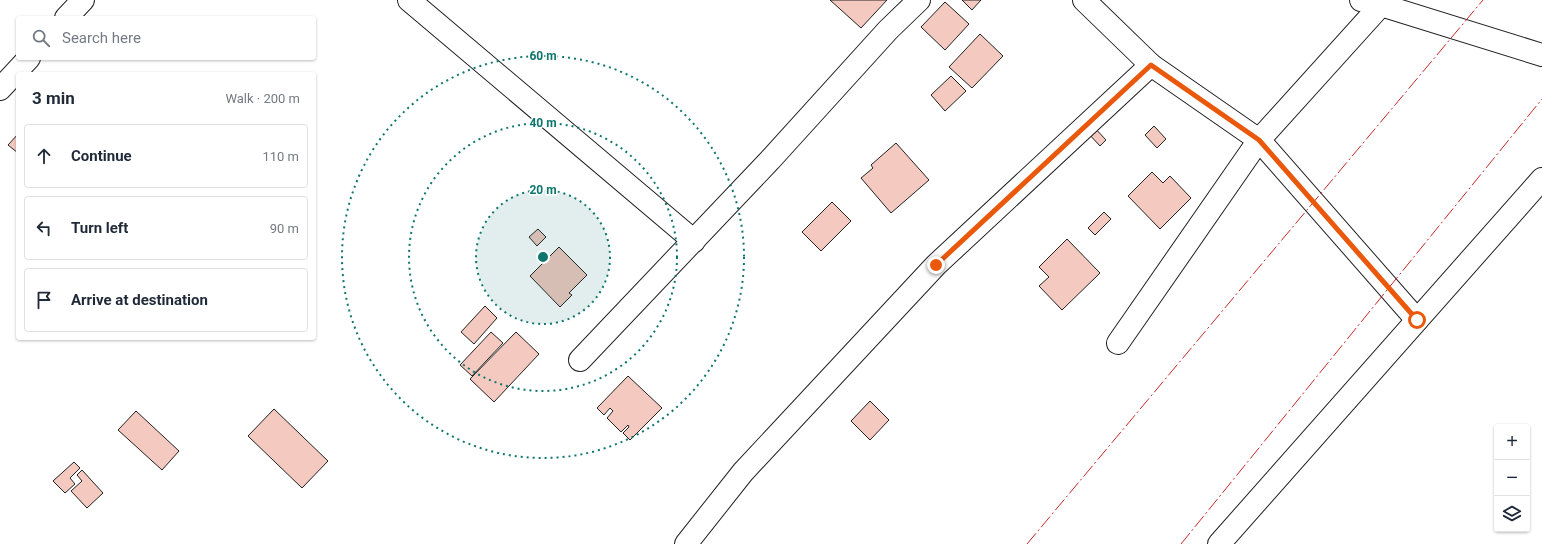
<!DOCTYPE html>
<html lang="en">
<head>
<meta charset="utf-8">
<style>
  body { margin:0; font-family:Roboto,sans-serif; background:#f6f6f7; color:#1f2937 }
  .controls { position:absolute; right:12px; bottom:12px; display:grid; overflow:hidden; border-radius:4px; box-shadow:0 1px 3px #0004 }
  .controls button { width:36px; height:36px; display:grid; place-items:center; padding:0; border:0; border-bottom:1px solid #e0e1e3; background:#fff; color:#1f2937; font:20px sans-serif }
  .stop { position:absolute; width:12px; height:12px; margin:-9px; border:3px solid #ea580c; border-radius:50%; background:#fff }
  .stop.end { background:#ea580c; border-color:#fff; box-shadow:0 1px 4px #0008 }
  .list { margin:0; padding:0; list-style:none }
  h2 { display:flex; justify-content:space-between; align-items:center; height:52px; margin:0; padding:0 16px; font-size:17px }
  h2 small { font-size:13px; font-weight:400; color:#747a83 }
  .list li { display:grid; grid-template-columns:26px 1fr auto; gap:12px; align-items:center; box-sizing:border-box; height:64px; margin:0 8px 8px; padding:0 8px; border:1px solid #e0e1e3; border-radius:4px }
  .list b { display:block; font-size:15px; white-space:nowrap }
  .list em { font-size:13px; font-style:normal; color:#747a83 }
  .icon { flex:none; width:22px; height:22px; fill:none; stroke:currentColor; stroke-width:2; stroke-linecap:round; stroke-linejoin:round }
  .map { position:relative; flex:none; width:1542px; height:544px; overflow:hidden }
  .search { position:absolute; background:#fff; box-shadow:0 1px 3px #0004; left:16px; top:16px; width:300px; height:44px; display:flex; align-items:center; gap:10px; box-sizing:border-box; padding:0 14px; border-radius:4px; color:#747a83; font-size:15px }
  .panel { position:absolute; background:#fff; box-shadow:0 1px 3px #0004; left:16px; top:72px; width:300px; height:268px; border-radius:4px }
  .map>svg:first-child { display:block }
  .building { fill:#f3c9c0; stroke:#222 }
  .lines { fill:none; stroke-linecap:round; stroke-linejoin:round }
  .minor-casing { stroke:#222; stroke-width:24 }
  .minor { stroke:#fff; stroke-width:22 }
  .power { stroke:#c62828; stroke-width:1; stroke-dasharray:14 3 2 3; stroke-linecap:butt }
  .route { stroke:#ea580c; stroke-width:5 }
  .ring { fill:none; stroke:#0f766e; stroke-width:2; stroke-dasharray:2 4 }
  .centre { fill:#0f766e; stroke:#fff; stroke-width:2 }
  .ring-label { font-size:12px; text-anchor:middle; font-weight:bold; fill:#0f766e; stroke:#fff; stroke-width:3; stroke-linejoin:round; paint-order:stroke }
</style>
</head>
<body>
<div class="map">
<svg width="1542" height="544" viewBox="0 0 1542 544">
  <rect width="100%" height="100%" fill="#fff"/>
  <g class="building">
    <polygon points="830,0 887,0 861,28"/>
    <polygon points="962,0 981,0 972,10"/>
    <polygon points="945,2 969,24 945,50 921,27"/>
    <polygon points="980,34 1003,56 972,88 949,67"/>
    <polygon points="951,76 966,91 945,111 931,95"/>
    <polygon points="1093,126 1106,140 1100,146 1087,132"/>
    <polygon points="1154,126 1166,139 1157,148 1145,135"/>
    <polygon points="18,134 18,153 8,145"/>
    <polygon points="896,143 929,180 891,213 861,178 873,168 871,165"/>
    <polygon points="1152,172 1163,183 1170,176 1191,198 1160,229 1128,196"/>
    <polygon points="832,202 851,221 821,251 802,232"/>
    <polygon points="1104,212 1111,219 1095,235 1088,228"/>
    <polygon points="538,229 546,237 537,246 529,237"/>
    <polygon points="1067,239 1100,273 1062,310 1039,286 1049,277 1039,267"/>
    <polygon points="559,247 587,275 569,293 572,295 560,307 530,276"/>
    <polygon points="485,306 497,318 474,344 461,332"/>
    <polygon points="491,332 503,343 472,376 460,365"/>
    <polygon points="516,332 539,354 494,402 470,379"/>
    <polygon points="628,376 662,408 630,440 623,433 629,427 628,425 621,432 607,418 613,411 610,408 604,415 597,408"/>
    <polygon points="870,401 889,420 870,440 851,421"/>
    <polygon points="274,409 328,461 302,488 248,436"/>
    <polygon points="136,411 179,451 162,470 118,430"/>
    <polygon points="74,462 80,468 70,478 75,484 65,493 53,481"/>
    <polygon points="82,470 103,493 87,508 71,491 82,481 77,475"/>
  </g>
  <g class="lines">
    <defs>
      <g id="minor">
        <polyline points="409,0 694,241"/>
        <polyline points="1084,0 1151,65 1259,140 1417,320"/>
        <polyline points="1361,0 1381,5"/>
        <polyline points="66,18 83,0"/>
        <polyline points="0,89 29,58"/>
        <polyline points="1118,343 1259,140 1381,5 1542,55"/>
        <polyline points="580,360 770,160 888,30 919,0"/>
        <polyline points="686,544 743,472 936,265 1151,65"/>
        <polyline points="1219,544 1542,179"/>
      </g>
    </defs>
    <use href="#minor" class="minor-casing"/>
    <use href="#minor" class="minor"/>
    <g class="power">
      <polyline points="1027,544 1483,0"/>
      <polyline points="1181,544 1542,99"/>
    </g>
  </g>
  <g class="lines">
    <polyline class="route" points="936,265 1151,65 1259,140 1417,320"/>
  </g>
  <circle cx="543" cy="257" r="67" fill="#0f766e" fill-opacity=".12"/>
  <g class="ring">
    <circle cx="543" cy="257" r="67"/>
    <circle cx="543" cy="257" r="134"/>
    <circle cx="543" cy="257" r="201"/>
  </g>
  <circle cx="543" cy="257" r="6" class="centre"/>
  <g class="ring-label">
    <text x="543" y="60">60 m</text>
    <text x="543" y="127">40 m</text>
    <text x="543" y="194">20 m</text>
  </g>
</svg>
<div class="controls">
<button>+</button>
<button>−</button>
<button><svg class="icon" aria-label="layers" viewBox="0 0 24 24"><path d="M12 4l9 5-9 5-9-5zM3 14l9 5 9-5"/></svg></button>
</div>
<div class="stop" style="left:1417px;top:320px"></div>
<div class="stop end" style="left:936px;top:265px"></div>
<div class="search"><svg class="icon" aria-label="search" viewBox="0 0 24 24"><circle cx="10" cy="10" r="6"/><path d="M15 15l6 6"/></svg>Search here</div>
<section class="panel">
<h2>3 min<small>Walk · 200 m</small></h2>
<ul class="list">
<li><svg class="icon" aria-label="ahead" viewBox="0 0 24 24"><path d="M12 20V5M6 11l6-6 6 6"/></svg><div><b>Continue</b></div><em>110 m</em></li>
<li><svg class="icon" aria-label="left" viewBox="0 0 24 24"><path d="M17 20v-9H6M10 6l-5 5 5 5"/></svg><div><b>Turn left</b></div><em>90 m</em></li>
<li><svg class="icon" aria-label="arrive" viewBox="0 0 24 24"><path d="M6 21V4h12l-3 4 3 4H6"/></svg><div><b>Arrive at destination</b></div></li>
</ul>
</section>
</div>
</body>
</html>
